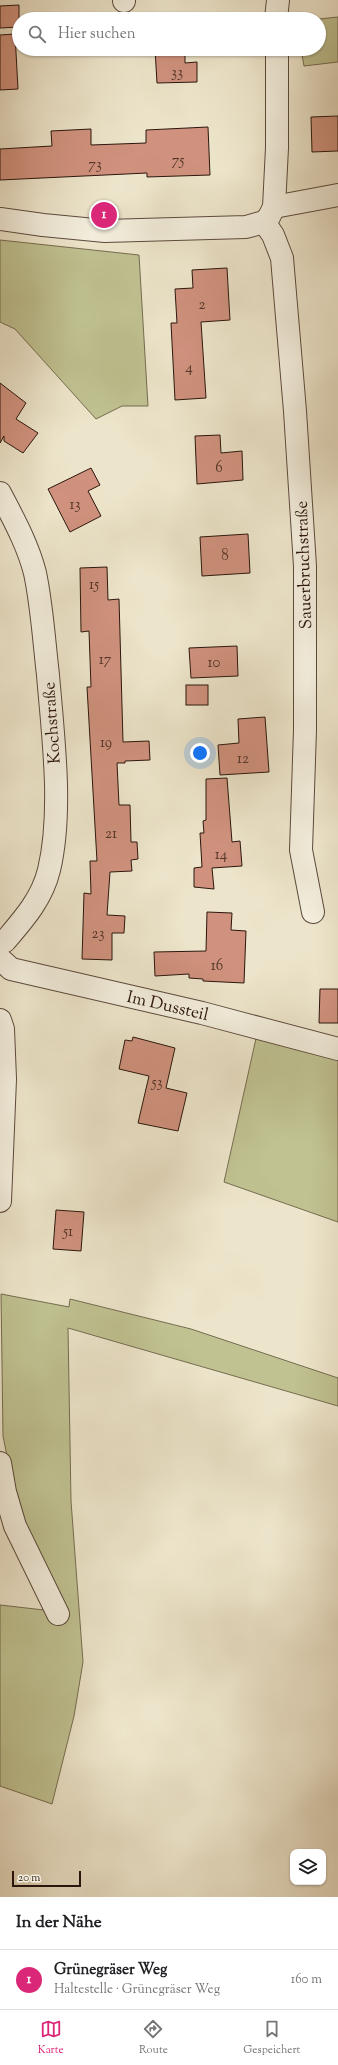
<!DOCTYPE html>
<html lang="de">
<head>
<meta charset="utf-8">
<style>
  body { margin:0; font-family:"Sorts Mill Goudy",serif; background:#f2f2f2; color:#202124 }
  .controls { position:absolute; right:12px; bottom:12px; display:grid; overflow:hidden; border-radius:8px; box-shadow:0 1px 3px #0004 }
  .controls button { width:36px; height:36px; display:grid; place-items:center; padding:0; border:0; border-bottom:1px solid #e0e0e0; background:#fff; color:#202124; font:20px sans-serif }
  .scale { position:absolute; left:12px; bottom:10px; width:69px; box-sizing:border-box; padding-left:4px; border:2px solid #2b160d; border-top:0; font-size:11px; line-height:14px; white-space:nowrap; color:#2b160d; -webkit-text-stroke:3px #f3eedd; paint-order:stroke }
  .you { position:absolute; left:200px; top:753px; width:14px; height:14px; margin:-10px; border:3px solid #fff; border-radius:50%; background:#1a73e8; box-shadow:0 0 0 6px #1a73e833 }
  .badge { display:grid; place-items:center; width:26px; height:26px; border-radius:50%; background:#db2777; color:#fff; font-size:13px; font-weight:700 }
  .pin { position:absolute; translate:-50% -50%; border:2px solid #fff; box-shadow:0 1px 4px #0006 }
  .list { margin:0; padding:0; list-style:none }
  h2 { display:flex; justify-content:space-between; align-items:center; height:52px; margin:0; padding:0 16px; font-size:17px }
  h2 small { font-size:13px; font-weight:400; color:#757577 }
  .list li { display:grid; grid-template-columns:26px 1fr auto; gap:12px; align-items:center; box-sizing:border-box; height:60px; padding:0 16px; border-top:1px solid #e0e0e0 }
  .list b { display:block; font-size:15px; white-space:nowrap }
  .list p { margin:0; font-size:13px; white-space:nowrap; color:#757577 }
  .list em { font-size:13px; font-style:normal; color:#757577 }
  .icon { flex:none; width:22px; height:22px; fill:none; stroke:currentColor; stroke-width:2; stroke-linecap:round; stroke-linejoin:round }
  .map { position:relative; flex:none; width:338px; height:1897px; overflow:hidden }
  .search { position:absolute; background:#fff; box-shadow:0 1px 3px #0004; left:12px; right:12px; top:12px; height:44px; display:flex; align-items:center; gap:10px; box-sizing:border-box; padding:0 14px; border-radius:22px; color:#757577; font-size:15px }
  .sheet { height:112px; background:#fff }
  nav { display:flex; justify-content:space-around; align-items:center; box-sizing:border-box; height:56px; border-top:1px solid #e0e0e0; background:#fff; font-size:11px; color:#757577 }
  nav a { display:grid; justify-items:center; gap:2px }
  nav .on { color:#db2777 }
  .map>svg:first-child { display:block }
  .green { fill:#c0c292; stroke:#766c50 }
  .building { fill:#d0927e; stroke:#2b160d }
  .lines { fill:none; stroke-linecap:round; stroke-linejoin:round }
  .minor-casing { stroke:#5c4a3c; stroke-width:24 }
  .minor { stroke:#f3eedd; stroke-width:22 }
  .labels { text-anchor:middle; stroke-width:3; stroke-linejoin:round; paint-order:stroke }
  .number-label { font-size:15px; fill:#543529 }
  .street-label { font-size:17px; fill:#2b160d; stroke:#f3eedd }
</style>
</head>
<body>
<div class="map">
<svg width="338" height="1897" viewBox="0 0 338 1897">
  <rect width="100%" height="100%" fill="#ede5cb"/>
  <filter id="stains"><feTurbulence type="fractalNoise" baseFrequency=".005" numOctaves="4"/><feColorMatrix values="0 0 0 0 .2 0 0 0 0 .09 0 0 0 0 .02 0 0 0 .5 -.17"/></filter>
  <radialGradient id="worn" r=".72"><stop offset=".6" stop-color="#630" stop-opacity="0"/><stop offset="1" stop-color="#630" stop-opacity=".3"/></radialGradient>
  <g class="green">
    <polygon points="338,17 338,62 304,66 301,49 319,49 319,19"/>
    <polygon points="0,240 139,255 148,406 122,406 96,419 15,329 0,322"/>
    <polygon points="257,1034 338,1057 338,1222 224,1182"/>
    <polygon points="1,1294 69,1307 70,1299 191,1329 338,1378 338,1406 68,1328 71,1501 83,1662 74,1716 52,1804 0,1786 0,1605 44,1610 20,1521 3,1436"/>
  </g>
  <g class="building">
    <polygon points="19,5 19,27 0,28 0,6"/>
    <polygon points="15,34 18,89 0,90 0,35"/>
    <polygon points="155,49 185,49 185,63 197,62 197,82 157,83"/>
    <polygon points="338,116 338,151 312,152 311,117"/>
    <polygon points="208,127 210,175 147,177 147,173 0,180 0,149 52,146 51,131 91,129 91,145 146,143 146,130"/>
    <polygon points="227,268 230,320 201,322 206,398 175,400 171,323 177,323 175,289 193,288 192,270"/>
    <polygon points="0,383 26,403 16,419 38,433 23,453 4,441 4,436 0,443"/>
    <polygon points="220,435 221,453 242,451 243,480 197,484 195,436"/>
    <polygon points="91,468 100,485 88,491 101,516 70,532 48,489"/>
    <polygon points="248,534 250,573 202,576 200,537"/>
    <polygon points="107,567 108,600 119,599 123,742 149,741 150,760 125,761 125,763 117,763 119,805 130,805 131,842 137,842 138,859 131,860 132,871 110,872 107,915 125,916 124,933 112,933 112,960 82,959 84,893 91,894 90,861 97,861 87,687 91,687 89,631 81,632 80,568"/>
    <polygon points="237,646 238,676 191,678 189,648"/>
    <rect x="186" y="685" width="22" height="20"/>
    <polygon points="265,717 269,772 220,775 218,745 239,743 238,719"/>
    <polygon points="227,778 232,842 240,841 242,866 212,868 214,889 194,887 194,868 202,867 200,833 204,833 203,821 206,820 206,779"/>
    <polygon points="207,912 232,913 231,930 246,931 244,983 203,981 203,979 189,978 189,974 155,976 154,952 206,951"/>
    <polygon points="320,989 338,989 338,1023 319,1023"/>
    <polygon points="133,1037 175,1048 166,1088 187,1093 178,1131 138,1123 149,1076 119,1069 125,1040 132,1041"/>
    <polygon points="56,1210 84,1212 81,1251 53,1249"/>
  </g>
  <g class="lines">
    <defs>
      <g id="minor">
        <polyline points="124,0 124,1"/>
        <polyline points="276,19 278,0"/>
        <polyline points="274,207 338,195"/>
        <polyline points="0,219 43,225 105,231 246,227 264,222 269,217 274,207 277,148 277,49"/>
        <polyline points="264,222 273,235 282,258 295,411 305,566 305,730 301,850 313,912"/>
        <path d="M 0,493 C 13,518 28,545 35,573 C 42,606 44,641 48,675 C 53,736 63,811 49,870 C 42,899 23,920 5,941 L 0,944"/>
        <polyline points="0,959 11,969 202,1013 338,1049"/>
        <polyline points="0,1020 3,1029 5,1079 0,1201"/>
        <polyline points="0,1463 5,1492 15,1526 58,1614"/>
      </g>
    </defs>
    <use href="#minor" class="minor-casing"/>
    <use href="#minor" class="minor"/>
  </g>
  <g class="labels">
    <g class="number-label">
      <text x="177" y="77">33</text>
      <text x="178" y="165">75</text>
      <text x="95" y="169">73</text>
      <text x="202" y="309">2</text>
      <text x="189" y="372">4</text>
      <text x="219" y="472">6</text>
      <text x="75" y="509">13</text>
      <text x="225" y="560">8</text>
      <text x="94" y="589">15</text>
      <text x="105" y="664">17</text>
      <text x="214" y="667">10</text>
      <text x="106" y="747">19</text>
      <text x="243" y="763">12</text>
      <text x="111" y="838">21</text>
      <text x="221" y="859">14</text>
      <text x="98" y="938">23</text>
      <text x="217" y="970">16</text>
      <text x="157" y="1087">53</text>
      <text x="68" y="1236">51</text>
    </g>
    <g class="street-label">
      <text transform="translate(303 565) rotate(-92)" y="6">Sauerbruchstraße</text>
      <text transform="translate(51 723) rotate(-94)" y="6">Kochstraße</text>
      <text transform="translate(168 1005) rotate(13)" y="6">Im Dussteil</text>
    </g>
  </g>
  <rect width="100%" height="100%" filter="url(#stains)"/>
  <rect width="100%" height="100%" fill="url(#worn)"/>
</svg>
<div class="controls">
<button><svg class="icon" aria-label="layers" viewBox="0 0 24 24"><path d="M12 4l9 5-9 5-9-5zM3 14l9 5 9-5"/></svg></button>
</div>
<div class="scale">20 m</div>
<div class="you"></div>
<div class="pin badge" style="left:104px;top:215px">1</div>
<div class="search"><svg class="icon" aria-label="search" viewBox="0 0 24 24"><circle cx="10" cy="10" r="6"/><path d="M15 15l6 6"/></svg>Hier suchen</div>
</div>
<section class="sheet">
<h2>In der Nähe<small></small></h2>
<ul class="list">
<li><span class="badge">1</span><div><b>Grünegräser Weg</b><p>Haltestelle · Grünegräser Weg</p></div><em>160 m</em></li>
</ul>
</section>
<nav>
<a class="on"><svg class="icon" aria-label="map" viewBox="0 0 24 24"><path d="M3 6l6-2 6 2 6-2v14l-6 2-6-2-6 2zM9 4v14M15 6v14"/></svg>Karte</a>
<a><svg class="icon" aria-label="directions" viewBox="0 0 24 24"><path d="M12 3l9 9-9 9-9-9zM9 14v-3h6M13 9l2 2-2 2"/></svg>Route</a>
<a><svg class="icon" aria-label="saved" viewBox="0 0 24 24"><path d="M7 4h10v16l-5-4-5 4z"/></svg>Gespeichert</a>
</nav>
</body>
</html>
